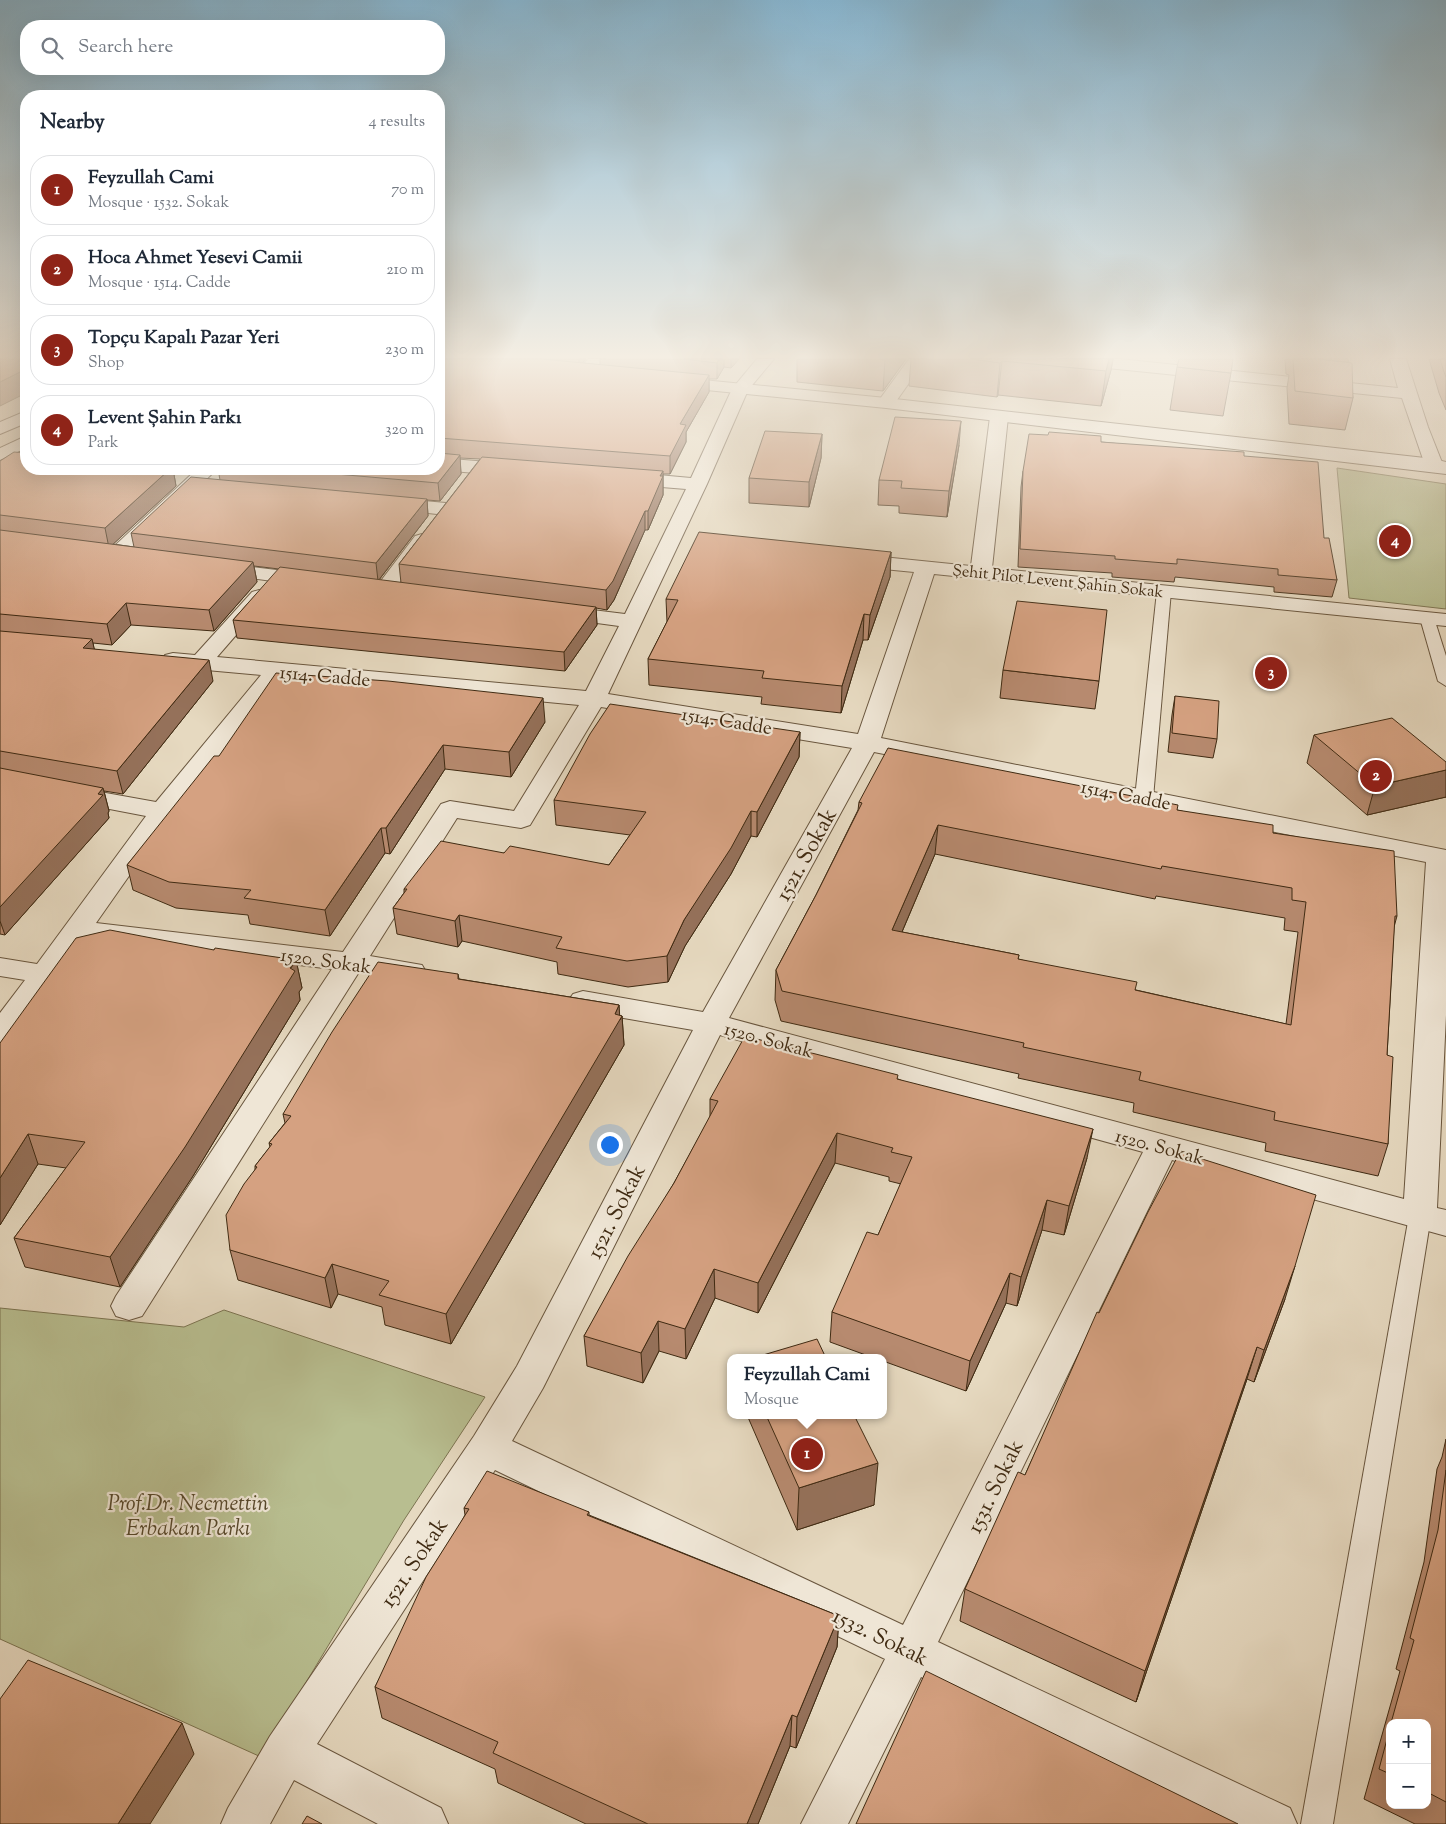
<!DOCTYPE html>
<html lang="en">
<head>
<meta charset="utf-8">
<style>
  body { margin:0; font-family:"Sorts Mill Goudy",serif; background:#f2f2f3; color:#1f2937 }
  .controls { position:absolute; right:15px; bottom:15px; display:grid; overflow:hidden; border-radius:10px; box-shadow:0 5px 20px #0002 }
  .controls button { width:45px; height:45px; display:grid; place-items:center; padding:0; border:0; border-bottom:1px solid #e0e1e3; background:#fff; color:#1f2937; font:25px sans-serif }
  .you { position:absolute; left:609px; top:1144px; width:18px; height:18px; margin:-12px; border:4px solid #fff; border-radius:50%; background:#1a73e8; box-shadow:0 0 0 8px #1a73e833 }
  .badge { display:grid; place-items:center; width:32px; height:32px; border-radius:50%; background:#8f2418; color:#fff; font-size:16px; font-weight:700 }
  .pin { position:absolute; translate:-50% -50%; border:2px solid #fff; box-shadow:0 1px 5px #0006 }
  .popup { position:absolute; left:727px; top:1354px; width:160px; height:65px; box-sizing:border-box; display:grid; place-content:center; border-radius:10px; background:#fff; filter:drop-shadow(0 1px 4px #0005); font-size:16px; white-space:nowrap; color:#747a83 }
  .popup b { font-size:19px; color:#1f2937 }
  .popup::after { content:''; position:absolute; left:50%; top:100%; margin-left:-10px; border:10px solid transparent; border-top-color:#fff }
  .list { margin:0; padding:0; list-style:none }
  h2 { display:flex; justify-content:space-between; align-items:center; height:65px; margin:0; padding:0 20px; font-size:21px }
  h2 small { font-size:16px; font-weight:400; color:#747a83 }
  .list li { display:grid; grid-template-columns:32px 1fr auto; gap:15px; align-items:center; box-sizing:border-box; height:70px; margin:0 10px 10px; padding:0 10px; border:1px solid #e0e1e3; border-radius:20px }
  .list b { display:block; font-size:19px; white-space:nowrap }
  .list p { margin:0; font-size:16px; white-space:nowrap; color:#747a83 }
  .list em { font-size:16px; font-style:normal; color:#747a83 }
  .icon { flex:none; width:28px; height:28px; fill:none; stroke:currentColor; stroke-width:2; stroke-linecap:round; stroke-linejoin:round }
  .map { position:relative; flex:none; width:1446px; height:1824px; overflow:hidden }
  .search { position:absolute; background:#fff; box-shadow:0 5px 20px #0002; left:20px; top:20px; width:425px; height:55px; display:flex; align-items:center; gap:12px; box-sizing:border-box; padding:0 18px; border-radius:20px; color:#747a83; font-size:19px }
  .panel { position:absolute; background:#fff; box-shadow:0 5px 20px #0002; left:20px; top:90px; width:425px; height:385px; border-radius:20px }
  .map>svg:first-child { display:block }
  .green { fill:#b8be90; stroke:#7c7451 }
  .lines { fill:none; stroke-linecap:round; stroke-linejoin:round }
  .service-casing { stroke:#69563e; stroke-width:2 }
  .minor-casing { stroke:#69563e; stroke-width:2 }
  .tertiary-casing { stroke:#69563e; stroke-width:2 }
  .secondary-casing { stroke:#3f2a12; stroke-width:2 }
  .service { fill:#efe6d6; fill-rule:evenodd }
  .minor { fill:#efe6d6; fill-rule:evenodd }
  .tertiary { fill:#efe6d6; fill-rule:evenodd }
  .secondary { fill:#efe6d6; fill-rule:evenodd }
  .wall { fill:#b78a6f; stroke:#3f2a12; fill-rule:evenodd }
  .shaded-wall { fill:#95715a; stroke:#3f2a12 }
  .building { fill:#d5a181; stroke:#3f2a12; fill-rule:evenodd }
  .labels { text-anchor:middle; stroke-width:4.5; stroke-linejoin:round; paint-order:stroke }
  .far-street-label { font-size:16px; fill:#3f2a12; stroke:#efe6d6 }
  .street-label { font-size:19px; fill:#3f2a12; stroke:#efe6d6 }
  .near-street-label { font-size:22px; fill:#3f2a12; stroke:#efe6d6 }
  .near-park-label { font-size:22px; font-style:italic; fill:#57482b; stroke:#efe6d6 }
</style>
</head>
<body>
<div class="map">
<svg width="1446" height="1824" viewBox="0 0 1446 1824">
  <rect width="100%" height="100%" fill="#e6d9c0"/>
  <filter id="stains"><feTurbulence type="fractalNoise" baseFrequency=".004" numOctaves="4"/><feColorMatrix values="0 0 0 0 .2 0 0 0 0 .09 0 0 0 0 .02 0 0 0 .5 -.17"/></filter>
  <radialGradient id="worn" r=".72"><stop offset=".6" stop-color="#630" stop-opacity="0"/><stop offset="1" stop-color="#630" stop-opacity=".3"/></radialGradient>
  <g class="green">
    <polygon points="1337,468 1446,484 1446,609 1349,598"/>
    <polygon points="0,1308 184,1327 224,1310 485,1397 404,1520 261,1757 0,1639"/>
  </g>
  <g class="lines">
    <defs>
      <g id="service">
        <polygon points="1164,587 1171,591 1153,798 1150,802 1138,802 1135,798 1157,591"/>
        <polygon points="1427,614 1434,618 1446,656 1446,686 1438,681 1420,618"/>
        <polygon points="1420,1207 1428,1210 1431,1216 1333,1824 1301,1824 1409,1216 1412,1210"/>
      </g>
      <g id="minor">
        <polygon points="588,359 606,359 588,378 576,378 574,374"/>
        <path d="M 757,359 L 774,359 L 748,390 L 707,484 L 608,694 L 858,734 L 914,572 L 853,566 L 846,564 L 843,560 L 846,556 L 853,554 L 971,566 L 990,417 L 993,413 L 1005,413 L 1008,417 L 992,568 L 1446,614 L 1446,626 L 934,574 L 881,738 L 1446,850 L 1446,1015 L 1437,1208 L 1446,1210 L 1446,1236 L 1172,1160 L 938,1642 L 1290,1808 L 1297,1824 L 1224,1824 L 921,1677 L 848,1824 L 801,1824 L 885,1659 L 495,1470 L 317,1744 L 441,1808 L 448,1824 L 378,1824 L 294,1780 L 270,1824 L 221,1824 L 228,1808 L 270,1736 L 474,1436 L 517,1366 L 693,1030 L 583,1011 L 573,1008 L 568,1001 L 573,994 L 583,991 L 703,1012 L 852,748 L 601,707 L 530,825 L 521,828 L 457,818 L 370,956 L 422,965 L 426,972 L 422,979 L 412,981 L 359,972 L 142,1316 L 129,1320 L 116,1316 L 111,1306 L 116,1296 L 332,969 L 84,939 L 11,1042 L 0,1045 L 0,1013 L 25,980 L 0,976 L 0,958 L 37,964 L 146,816 L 0,788 L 0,774 L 156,802 L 261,675 L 173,667 L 165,665 L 162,660 L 165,655 L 173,653 L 195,655 L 252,592 L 259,590 L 266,592 L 270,596 L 217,657 L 586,691 L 619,626 L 560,618 L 552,617 L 549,612 L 552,607 L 560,606 L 625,614 L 686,489 L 625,484 L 618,482 L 616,478 L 618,474 L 625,472 L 691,478 L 732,389 ZM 283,677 L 579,705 L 514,811 L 450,801 L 441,804 L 343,952 L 96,923 L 171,816 ZM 874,752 L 1426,862 L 1404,1199 L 729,1018 ZM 720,1035 L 1143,1152 L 903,1625 L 512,1441 L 543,1388 Z"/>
        <polygon points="909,359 926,359 892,407 880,407 877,403"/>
        <polygon points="1060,359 1119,359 1398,388 1390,359 1406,359 1428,427 1443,465 1441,469 1427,469 1425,465 1402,398 1068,364"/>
        <polygon points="439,458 512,464 519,466 521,470 519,474 512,476 439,470 436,469 439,469"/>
        <polygon points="197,469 217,469 122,560 115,562 108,560 105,556 108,552"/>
        <polygon points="390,498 446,503 453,505 456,509 453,513 446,515 383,508 380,504 383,500"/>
        <polygon points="422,534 429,536 432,540 391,594 384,596 377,594 373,590 377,586 415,536"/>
        <polygon points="220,563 309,574 316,576 319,580 316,584 309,586 213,573 210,569 213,565"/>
      </g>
      <polygon id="tertiary" points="672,377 886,398 1434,459 1446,462 1446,474 886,408 666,386 664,382 666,378"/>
      <g id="secondary">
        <polygon points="26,411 26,423 0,434 0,422"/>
        <polygon points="26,436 26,448 0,460 0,448"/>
      </g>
    </defs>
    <use href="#service" class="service-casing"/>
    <use href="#minor" class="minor-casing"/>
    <use href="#tertiary" class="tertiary-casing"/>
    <use href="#secondary" class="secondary-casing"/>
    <use href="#service" class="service"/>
    <use href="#minor" class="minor"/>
    <use href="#tertiary" class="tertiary"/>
    <use href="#secondary" class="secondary"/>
  </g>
  <g class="wall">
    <path d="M 439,359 L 586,359 L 582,363 L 600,365 L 600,359 L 739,359 L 731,368 L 724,367 L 717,379 L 709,379 L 709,392 L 686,432 L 686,442 L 670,474 L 663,474 L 663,495 L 648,530 L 645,530 L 614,600 L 607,610 L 596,608 L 597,625 L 565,671 L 237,638 L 233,620 L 279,569 L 254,566 L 257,582 L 214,631 L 131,625 L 112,645 L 93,643 L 94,649 L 213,681 L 123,794 L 104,791 L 109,811 L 108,813 L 109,818 L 5,935 L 0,934 L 0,461 L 26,469 L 173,469 L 176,486 L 113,544 L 134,547 L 131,533 L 220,480 L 218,469 L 439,469 ZM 460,458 L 480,459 L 399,564 L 401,583 L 379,580 L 428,516 L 427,500 L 440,501 L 461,474 Z"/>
    <polygon points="797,359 906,359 883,391 797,382"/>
    <polygon points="911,359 1113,359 1111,370 1101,406 998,395 997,397 909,386"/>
    <polygon points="1285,359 1348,359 1353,398 1345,430 1289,424 1287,388 1289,375 1286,374"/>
    <polygon points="1429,359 1446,359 1446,410 1439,393"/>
    <polygon points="1177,367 1231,373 1223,416 1170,410"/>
    <polygon points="822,434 821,458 809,507 749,503 749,478"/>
    <polygon points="1101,442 1244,456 1324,538 1337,580 1332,597 1274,592 1274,587 1175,577 1174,582 1112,577 1112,573 1018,567 1021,487 1023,471"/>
    <polygon points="959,445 947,517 899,513 899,506 878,505 879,480"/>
    <polygon points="891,552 890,577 868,640 863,640 841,713 761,704 762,697 649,685 648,659 667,622 666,599"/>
    <polygon points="1003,670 1099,681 1095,709 1000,698"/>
    <polygon points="1175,696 1217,739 1213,758 1168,752 1172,715"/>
    <polygon points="545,722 511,777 445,769 390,854 385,853 330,936 250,924 248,915 176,908 133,890 127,865 219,756"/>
    <polygon points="800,732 799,757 757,837 751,836 731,874 685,946 668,982 628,987 558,974 557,962 462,941 458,947 397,934 393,908 404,893 404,889 504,853 609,865 630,835 556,825 554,800"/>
    <polygon points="1314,735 1446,797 1367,815 1307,763"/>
    <path d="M 859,802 L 1177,810 L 1273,833 L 1397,916 L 1394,927 L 1387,1055 L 1388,1144 L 1378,1176 L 1265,1151 L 1266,1143 L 1133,1112 L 1134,1103 L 1018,1078 L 1019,1074 L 781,1021 L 775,1000 L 776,970 L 816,895 L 858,810 ZM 935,854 L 1155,899 L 1156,896 L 1285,918 L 1284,930 L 1298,932 L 1286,1024 L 1136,990 L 1018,959 L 1019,955 L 902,932 Z"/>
    <polygon points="214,950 296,960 302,988 299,992 300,1000 193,1176 120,1287 25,1267 14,1238 66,1168 38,1164 0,1225 0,1043"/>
    <polygon points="458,974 459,979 619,1005 619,1015 622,1016 624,1045 451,1344 385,1325 382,1307 338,1294 331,1308 238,1280 230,1250 255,1170 255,1166 270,1147 269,1143 285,1123 283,1114"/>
    <polygon points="898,1079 1087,1158 1064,1235 1042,1230 1017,1306 1006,1303 966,1391 883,1361 883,1358 874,1358 830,1342 832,1312 878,1235 901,1184 889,1181 889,1177 835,1163 758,1313 715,1298 686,1359 659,1351 643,1383 587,1366 584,1336 674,1183 710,1117 710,1099"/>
    <polygon points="1285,1299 1254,1382 1247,1379 1136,1702 960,1621 965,1589 1025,1475 1099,1313"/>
    <polygon points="747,1415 854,1415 874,1505 797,1530"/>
    <path d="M 1446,1439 L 1446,1824 L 1415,1824 L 1364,1799 L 1400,1671 L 1396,1669 L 1424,1562 L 1437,1469 L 1442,1457 ZM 1390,1723 L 1427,1723 L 1427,1805 L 1390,1805 Z"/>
    <polygon points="464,1508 589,1512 589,1515 839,1616 837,1647 796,1748 790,1746 758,1824 586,1824 498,1783 495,1769 382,1718 375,1687 465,1515"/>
  </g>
  <g class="shaded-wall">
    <polygon points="579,359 586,359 579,366"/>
    <polygon points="719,359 724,359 724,367 717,379 717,363"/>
    <polygon points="731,359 739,359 731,368"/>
    <polygon points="885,359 906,359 883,391"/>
    <polygon points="1109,359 1113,359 1111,370 1101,406 1106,371"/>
    <polygon points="1002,361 998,395 997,397 1000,363"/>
    <polygon points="26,369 26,393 0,406 0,382"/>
    <polygon points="709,375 709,392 686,432 686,442 670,474 670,456 680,424"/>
    <polygon points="961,421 959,445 947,517 949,491"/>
    <polygon points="822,434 821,458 809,507 809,482"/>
    <polygon points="460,455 461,474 440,501 438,483"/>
    <polygon points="170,469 173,469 176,486 109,548 105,528"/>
    <polygon points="663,471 663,495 648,530 648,511 660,476"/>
    <polygon points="427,499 428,516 378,581 376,563"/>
    <polygon points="645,511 645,530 614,600 607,610 606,590"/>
    <polygon points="891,552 890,577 868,640 870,615"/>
    <polygon points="253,562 257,582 214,631 209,610"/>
    <polygon points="126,603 131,625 112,645 107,624"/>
    <polygon points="596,607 597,625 565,671 564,652"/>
    <polygon points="864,614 863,640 841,713 842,686"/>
    <polygon points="92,639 97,661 83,648"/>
    <polygon points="209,660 213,681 123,794 117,771"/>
    <polygon points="543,698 545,722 511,777 509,752"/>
    <polygon points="800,732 799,757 757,837 757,812"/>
    <polygon points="443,745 445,769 390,854 386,828"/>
    <polygon points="1446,770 1446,797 1367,815 1375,786"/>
    <polygon points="103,788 109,811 108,813 109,818 5,935 0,921 0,907"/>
    <polygon points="751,811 751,836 731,874 685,946 668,982 667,956 684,920"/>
    <polygon points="938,825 935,854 890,960 892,930"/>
    <polygon points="381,828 385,853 330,936 325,910"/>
    <polygon points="459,915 462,941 458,947 455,921"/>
    <polygon points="296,960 302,988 299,992 300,1000 193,1176 120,1287 110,1257"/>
    <polygon points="619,1005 620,1020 622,1016 624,1045 451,1344 446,1314 615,1014"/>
    <polygon points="1093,1129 1087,1158 1064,1235 1069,1206"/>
    <polygon points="837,1133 835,1163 758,1313 758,1283"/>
    <polygon points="28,1134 38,1164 0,1225 0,1178"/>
    <polygon points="1047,1200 1042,1230 1017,1306 1021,1277"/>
    <polygon points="332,1264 338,1294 331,1308 325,1278"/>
    <polygon points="1295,1266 1285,1299 1254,1382 1264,1350"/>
    <polygon points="714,1269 715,1298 686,1359 685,1329"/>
    <polygon points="1010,1273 1006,1303 966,1391 970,1361"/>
    <polygon points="658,1321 659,1351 643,1383 641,1353"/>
    <polygon points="1257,1347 1247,1379 1136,1702 1145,1671"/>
    <polygon points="878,1463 874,1505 797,1530 799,1488"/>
    <polygon points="839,1616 837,1647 796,1748 797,1717"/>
    <polygon points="792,1715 790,1746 758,1824 747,1824"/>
    <polygon points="182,1723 194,1754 150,1824 118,1824"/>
  </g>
  <g class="building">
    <polygon points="0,359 26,359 26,369 0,382"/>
    <polygon points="439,359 542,359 709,375 680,424 686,425 670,456 439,438"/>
    <polygon points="684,359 719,359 717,363"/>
    <polygon points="971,359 1109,359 1106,371 1002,361 1000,363"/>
    <polygon points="1179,359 1233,359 1231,373 1177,367"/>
    <polygon points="1293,359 1319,359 1352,363 1353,398 1295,391"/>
    <polygon points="1319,359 1348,359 1348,362"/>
    <polygon points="1440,359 1446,359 1446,377 1444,372"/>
    <polygon points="895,417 961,421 949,491 901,488 902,481 879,480"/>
    <polygon points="765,431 822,434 809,482 749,478"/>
    <polygon points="1049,432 1101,436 1101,442 1244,452 1244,456 1318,462 1324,538 1329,538 1337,580 1278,575 1278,569 1177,559 1177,564 1115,559 1115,556 1020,549 1023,471 1029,434 1048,435"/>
    <polygon points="14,452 26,453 26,469 170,469 105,528 0,515 0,461"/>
    <polygon points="439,453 460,455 438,483 279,469 439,469"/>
    <polygon points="482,457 663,471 660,476 663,476 648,511 645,511 613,581 606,590 399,564"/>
    <polygon points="191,477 427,499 376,563 131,533"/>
    <polygon points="0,530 253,562 209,610 126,603 107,624 0,614"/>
    <polygon points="699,532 891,552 870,615 864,614 842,686 762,678 764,671 648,659 678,600 666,599"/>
    <polygon points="280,567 596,607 564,652 233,620"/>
    <polygon points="1017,601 1107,610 1099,681 1003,670"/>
    <polygon points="0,631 92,639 83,648 209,660 117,771 0,751"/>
    <polygon points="276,673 388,681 543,698 509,752 443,745 386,828 381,828 325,910 244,898 251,890 169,882 127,865 214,756 219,756"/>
    <polygon points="1175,696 1219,701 1217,739 1172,733"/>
    <polygon points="610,704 800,732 757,812 751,811 731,848 684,920 667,956 627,961 556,948 562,937 459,915 455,921 393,908 407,889 404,889 441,841 504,853 510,846 609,865 646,812 554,800 590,734"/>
    <polygon points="1392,718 1446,762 1446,770 1375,786 1314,735"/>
    <path d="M 888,748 L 1178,805 L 1177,810 L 1273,825 L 1273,833 L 1394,851 L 1397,916 L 1395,916 L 1387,1055 L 1393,1057 L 1388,1144 L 1274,1120 L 1275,1112 L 1139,1080 L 1141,1072 L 1023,1047 L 1024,1043 L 782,991 L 776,970 L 816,895 L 862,803 L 859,802 ZM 938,825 L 1161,869 L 1162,866 L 1292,888 L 1292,900 L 1306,902 L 1291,1025 L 1135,990 L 1137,982 L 1018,959 L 1019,955 L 892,930 Z"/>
    <polygon points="0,768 103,788 98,794 103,795 0,907"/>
    <polygon points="110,930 214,950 215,948 296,960 290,968 295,971 185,1147 110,1257 14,1238 85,1142 28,1134 0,1178 0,1043 76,938"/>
    <polygon points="378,962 458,974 458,979 619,1005 615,1014 622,1016 446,1314 379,1295 389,1281 332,1264 325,1278 230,1250 226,1215 244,1184 257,1167 255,1166 272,1144 269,1143 291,1116 283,1114 332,1032"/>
    <polygon points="745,1036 898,1075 897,1079 1093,1129 1069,1206 1047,1200 1021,1277 1010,1273 970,1361 832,1312 867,1232 878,1235 912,1157 891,1152 893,1148 837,1133 758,1283 714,1269 685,1329 658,1321 641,1353 584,1336 628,1256 674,1183 718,1101 710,1099"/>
    <polygon points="1180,1152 1316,1195 1295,1266 1264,1350 1257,1347 1145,1671 965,1589 1018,1472 1025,1475 1097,1312 1099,1313 1148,1212"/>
    <polygon points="817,1339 826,1358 753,1358"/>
    <polygon points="766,1415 854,1415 878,1463 799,1488"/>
    <polygon points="1446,1470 1446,1802 1427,1792 1427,1723 1391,1723 1414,1640 1410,1638 1438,1530"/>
    <polygon points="487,1471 589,1512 587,1515 839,1616 797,1717 792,1715 747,1824 648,1824 493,1753 498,1742 375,1687 426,1577 469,1509 464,1508"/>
    <polygon points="28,1660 182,1723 118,1824 0,1824 0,1699"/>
    <polygon points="926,1671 1238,1824 856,1824"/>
    <polygon points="1390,1728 1390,1774 1379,1769"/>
    <polygon points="307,1816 322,1824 302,1824"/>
  </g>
  <linearGradient id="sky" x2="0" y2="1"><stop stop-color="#87b6d1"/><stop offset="0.58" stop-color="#f4eee3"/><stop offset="1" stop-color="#f4eee3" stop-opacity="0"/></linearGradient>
  <rect width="1446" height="615" fill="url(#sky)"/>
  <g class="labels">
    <g class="far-street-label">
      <text transform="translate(1058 580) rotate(6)" y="6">Şehit Pilot Levent Şahin Sokak</text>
    </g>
    <g class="street-label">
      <text transform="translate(325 675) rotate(5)" y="7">1514. Cadde</text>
      <text transform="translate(727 720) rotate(9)" y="7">1514. Cadde</text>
      <text transform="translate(1126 794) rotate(11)" y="7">1514. Cadde</text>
      <text transform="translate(326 960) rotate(8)" y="7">1520. Sokak</text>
      <text transform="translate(769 1039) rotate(15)" y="7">1520. Sokak</text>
      <text transform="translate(1160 1146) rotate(15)" y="7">1520. Sokak</text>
    </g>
    <g class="near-street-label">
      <text transform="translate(805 854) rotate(-61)" y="8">1521. Sokak</text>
      <text transform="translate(615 1211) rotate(-63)" y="8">1521. Sokak</text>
      <text transform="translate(994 1486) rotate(-64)" y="8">1531. Sokak</text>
      <text transform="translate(413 1562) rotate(-56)" y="8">1521. Sokak</text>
      <text transform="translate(881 1636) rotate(26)" y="8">1532. Sokak</text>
    </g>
    <g class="near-park-label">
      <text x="188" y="1510">Prof.Dr. Necmettin<tspan x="188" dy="25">Erbakan Parkı</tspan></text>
    </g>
  </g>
  <rect width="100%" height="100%" filter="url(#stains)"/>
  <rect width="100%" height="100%" fill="url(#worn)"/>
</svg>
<div class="controls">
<button>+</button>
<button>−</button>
</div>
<div class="you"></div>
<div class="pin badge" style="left:807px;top:1454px">1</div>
<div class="popup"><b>Feyzullah Cami</b>Mosque</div>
<div class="pin badge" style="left:1376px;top:776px">2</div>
<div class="pin badge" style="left:1271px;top:673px">3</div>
<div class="pin badge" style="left:1395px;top:541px">4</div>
<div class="search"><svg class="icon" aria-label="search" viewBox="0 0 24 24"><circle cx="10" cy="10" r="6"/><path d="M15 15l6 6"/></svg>Search here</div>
<section class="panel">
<h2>Nearby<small>4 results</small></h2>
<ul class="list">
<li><span class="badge">1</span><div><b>Feyzullah Cami</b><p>Mosque · 1532. Sokak</p></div><em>70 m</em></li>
<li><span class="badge">2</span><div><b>Hoca Ahmet Yesevi Camii</b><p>Mosque · 1514. Cadde</p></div><em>210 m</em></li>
<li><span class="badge">3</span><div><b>Topçu Kapalı Pazar Yeri</b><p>Shop</p></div><em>230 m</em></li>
<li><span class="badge">4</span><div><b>Levent Şahin Parkı</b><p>Park</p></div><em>320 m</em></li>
</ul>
</section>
</div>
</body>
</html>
